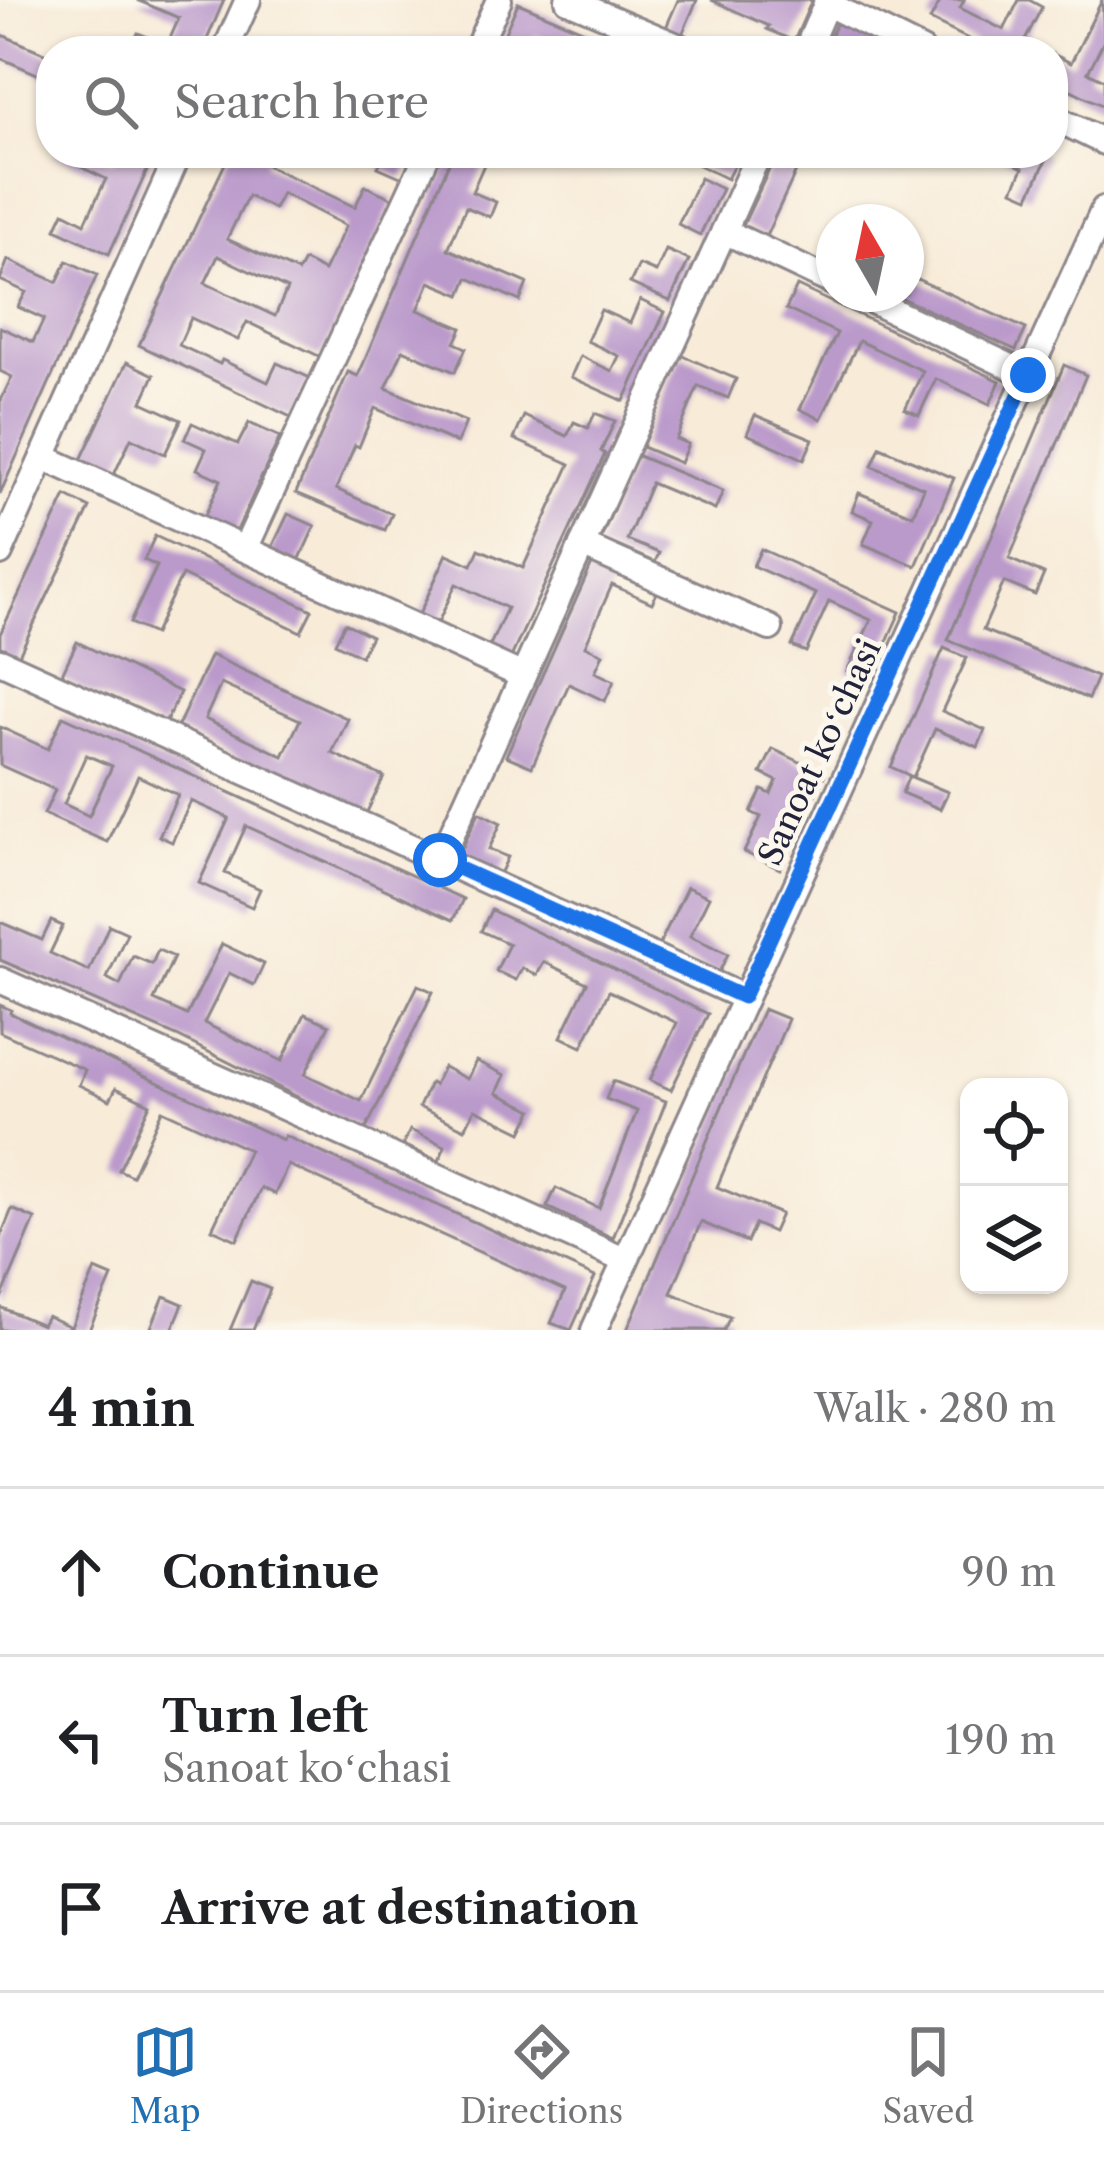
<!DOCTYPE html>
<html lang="en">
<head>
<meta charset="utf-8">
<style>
  body { margin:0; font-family:"Libre Caslon Text",serif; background:#f6f6f6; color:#202124 }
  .controls { position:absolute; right:36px; bottom:36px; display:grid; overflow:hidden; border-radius:24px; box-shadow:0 3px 9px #0004 }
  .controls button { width:108px; height:108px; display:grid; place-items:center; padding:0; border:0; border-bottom:3px solid #e0e0e0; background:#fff; color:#202124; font:60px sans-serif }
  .compass { position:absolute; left:816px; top:204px; width:108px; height:108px; border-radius:50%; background:#fff; box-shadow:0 3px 9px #0004; rotate:351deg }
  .stop { position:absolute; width:36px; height:36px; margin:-27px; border:9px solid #1a73e8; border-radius:50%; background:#fff }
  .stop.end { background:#1a73e8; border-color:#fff; box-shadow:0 3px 12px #0008 }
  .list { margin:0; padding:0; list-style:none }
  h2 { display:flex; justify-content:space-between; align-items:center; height:156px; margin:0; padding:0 48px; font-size:51px }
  h2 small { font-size:39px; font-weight:400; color:#757577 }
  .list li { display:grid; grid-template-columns:78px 1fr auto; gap:36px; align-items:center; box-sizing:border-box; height:168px; padding:0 48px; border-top:3px solid #e0e0e0 }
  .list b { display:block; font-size:45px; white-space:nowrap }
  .list p { margin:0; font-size:39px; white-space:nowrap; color:#757577 }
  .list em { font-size:39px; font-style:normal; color:#757577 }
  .icon { flex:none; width:66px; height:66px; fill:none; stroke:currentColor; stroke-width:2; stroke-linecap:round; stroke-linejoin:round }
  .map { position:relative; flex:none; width:1104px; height:1330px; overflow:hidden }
  .search { position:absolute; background:#fff; box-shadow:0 3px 9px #0004; left:36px; right:36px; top:36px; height:132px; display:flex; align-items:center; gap:30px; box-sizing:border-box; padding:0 42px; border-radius:48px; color:#757577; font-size:45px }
  .sheet { height:660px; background:#fff }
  nav { display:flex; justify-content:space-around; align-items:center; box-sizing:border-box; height:168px; border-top:3px solid #e0e0e0; background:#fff; font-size:33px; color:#757577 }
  nav a { display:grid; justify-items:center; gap:6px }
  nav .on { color:#1f6fb2 }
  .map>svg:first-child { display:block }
  .building { fill:#ba99cb; fill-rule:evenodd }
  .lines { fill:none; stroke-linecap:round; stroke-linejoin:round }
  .minor-casing { stroke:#8d868a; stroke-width:30 }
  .minor { stroke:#fff; stroke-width:24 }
  .route { stroke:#1a73e8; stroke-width:15 }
  .labels { text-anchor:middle; stroke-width:10; stroke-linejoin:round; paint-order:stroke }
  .street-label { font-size:33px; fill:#22223b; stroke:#fbf7ec }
</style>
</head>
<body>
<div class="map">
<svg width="1104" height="1330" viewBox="0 0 1104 1330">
  <rect width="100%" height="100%" fill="#fbf7ec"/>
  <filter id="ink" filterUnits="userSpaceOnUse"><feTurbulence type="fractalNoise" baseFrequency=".00833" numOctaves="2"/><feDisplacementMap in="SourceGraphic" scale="24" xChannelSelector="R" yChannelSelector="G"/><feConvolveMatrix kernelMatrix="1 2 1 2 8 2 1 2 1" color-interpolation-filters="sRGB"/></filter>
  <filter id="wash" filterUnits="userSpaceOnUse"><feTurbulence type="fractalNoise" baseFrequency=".004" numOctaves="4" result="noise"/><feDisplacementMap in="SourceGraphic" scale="48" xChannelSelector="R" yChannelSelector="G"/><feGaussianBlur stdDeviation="2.7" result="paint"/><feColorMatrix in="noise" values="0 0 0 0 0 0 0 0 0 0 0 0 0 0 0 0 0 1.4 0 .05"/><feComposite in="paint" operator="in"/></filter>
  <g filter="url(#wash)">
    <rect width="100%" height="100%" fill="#f8ebd8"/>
    <g id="blocks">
      <g class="building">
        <polygon points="137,0 224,0 202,51 139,51 131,47 138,33 167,45 179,18"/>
        <polygon points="678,0 697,0 681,37 665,30"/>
        <polygon points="711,0 812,0 794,41 767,29 769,26"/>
        <polygon points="941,0 964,0 960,8 1004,30 1019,0 1029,0 1042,7 1025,40 1047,51 993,51 930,20"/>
        <polygon points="1102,0 1104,41 1088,72 1104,80 1104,106 1053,81 1053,54 1071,63"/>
        <polygon points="518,3 594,35 587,51 572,51 535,35 528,51 497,51"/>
        <polygon points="838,20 906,51 824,51"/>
        <polygon points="0,34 51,56 51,80 0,58"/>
        <polygon points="51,153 97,153 113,161 117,153 155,153 109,254 56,229 64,212 85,223 106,179"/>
        <path d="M 230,153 L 269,153 L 264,164 L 355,207 L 365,186 L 394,199 L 321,357 L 247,322 L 238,340 L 191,318 L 179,345 L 220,364 L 222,360 L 268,382 L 277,363 L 310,378 L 291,417 L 139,345 ZM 282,193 L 346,226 L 324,271 L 304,261 L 298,272 L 227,239 L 248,196 L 274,209 ZM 218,256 L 287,289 L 275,316 L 205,283 Z"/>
        <polygon points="385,153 414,153 403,178 378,167"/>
        <polygon points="453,153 489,153 472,192 496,202 490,217 466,207 448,249 527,283 520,301 468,278 461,295 430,282 418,310 462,328 455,343 466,348 455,372 403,350 386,388 466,422 457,443 375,408 359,447 355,445 336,489 392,514 385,530 296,493 348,372 358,376"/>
        <polygon points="674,153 740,153 727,179"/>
        <polygon points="777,153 845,153 838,169 804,154 766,236 743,225"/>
        <polygon points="853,153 888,153 882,167"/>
        <polygon points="1005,153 1041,153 1048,156 1029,197 1013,190 1023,168 1003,158"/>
        <polygon points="700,178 722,189 700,235 678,224"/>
        <polygon points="666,250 689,260 670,301 630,283 639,265 656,272"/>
        <polygon points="8,260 57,282 67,261 97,275 0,494 0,402 12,377 0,371 0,327 33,342 44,319 18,307 26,292 0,280"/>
        <polygon points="906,274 1026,329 1016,350 893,294 906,294"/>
        <polygon points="797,286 1000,381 990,404 936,379 919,415 905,409 923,371 859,341 821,419 800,409 837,333 786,309"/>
        <polygon points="640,300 665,312 624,401 571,377 580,356 612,371 619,356 587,341 601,310 630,323"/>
        <polygon points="681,355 736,379 728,398 698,386 676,439 688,444 680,463 642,447"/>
        <polygon points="127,362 154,375 142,402 181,420 165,454 131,438 112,479 79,464"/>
        <polygon points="1064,365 1086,375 1009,559 1044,574 1035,595 1004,582 983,630 1097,677 1088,699 948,640"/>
        <polygon points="595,413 615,421 601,451 605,454 507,666 485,656 507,608 456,584 434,631 415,623 447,554 472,565 479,549 523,568 570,464 514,439 524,416 567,436 574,422 588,428"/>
        <polygon points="755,415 813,439 804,459 747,434"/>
        <polygon points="192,423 238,444 249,423 280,437 234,537 202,522 221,480 197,469 206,449 184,439"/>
        <polygon points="880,447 954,478 916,566 863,544 873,520 852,511 859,493 913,515 924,488 872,466"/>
        <polygon points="636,455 723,491 715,510 651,483 627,540 659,553 651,571 597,548"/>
        <polygon points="66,496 90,508 16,661 0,654 0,634"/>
        <polygon points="288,514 315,526 296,567 269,554"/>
        <polygon points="155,536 312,610 301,632 182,575 154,634 130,623 157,566 144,560"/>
        <polygon points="761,549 900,612 869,681 847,671 871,620 829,601 806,652 792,646 816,594 753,566"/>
        <polygon points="596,555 661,584 652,603 612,585 585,646 603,654 595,672 614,681 605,701 569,684 532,767 506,756"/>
        <polygon points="345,623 371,636 361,656 335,643"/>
        <polygon points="77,642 180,692 163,728 60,678"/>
        <polygon points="944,648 967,658 942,711 985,730 978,747 935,729 913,777 891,767"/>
        <path d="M 211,655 L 348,719 L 332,753 L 384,777 L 364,818 L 176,730 ZM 221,684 L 300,720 L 283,756 L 205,719 Z"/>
        <path d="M 63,716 L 463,899 L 453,920 L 246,826 L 225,873 L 260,889 L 252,907 L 199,883 L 229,818 L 191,801 L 172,842 L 159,836 L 178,795 L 138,776 L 107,842 L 44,814 L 55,790 L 0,765 L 0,727 L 48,749 ZM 86,755 L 112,766 L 89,816 L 64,804 Z"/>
        <polygon points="773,749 825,774 806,813 809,815 780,869 744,852 761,817 751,812 762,790 771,794 777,781 761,773"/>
        <polygon points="909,776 948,792 940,809 902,793"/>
        <polygon points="479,812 501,823 489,849 508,857 500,874 459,855"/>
        <polygon points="687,887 709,897 690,936 728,954 718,974 659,945"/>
        <polygon points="491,910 708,1014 671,1090 650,1080 677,1023 609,991 582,1047 561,1037 587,983 544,962 537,975 522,968 516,980 496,971 509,944 481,931"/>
        <polygon points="51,921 63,926 50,953 89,971 109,925 127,933 107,978 120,985 133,956 152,964 158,950 174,957 154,1000 187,1015 222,944 264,964 254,985 229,973 204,1023 282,1061 305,1014 329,1025 305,1074 361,1101 418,985 433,992 365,1131 177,1036 0,960 0,922 42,940"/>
        <polygon points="0,1005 11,1010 10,1013 159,1083 283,1140 285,1136 595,1277 571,1330 551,1323 565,1291 288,1165 275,1194 261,1188 237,1240 212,1229 249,1150 162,1110 132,1176 119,1170 150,1104 116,1088 110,1100 79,1085 85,1070 0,1032"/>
        <polygon points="763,1009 788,1019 717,1187 781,1214 773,1232 755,1224 747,1242 701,1222 671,1293 730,1317 724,1330 627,1330"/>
        <polygon points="476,1061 505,1075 497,1093 533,1110 522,1132 475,1109 465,1129 419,1107 430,1083 434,1085 443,1067 467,1079"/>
        <polygon points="613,1081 666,1101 613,1238 547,1207 556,1188 599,1208 637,1111 606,1099"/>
        <polygon points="410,1130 445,1146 439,1161 403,1145"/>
        <polygon points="12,1209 35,1219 0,1301 0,1238"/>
        <polygon points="95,1270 112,1277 89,1330 0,1330 0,1307 42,1325 47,1316 71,1327"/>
        <polygon points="251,1281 270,1289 253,1330 230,1330"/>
        <polygon points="164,1296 183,1304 172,1330 150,1330"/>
      </g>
    </g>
  </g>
  <g filter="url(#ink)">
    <use href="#blocks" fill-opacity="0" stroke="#8d868a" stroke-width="3"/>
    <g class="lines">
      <defs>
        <g id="minor">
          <polyline points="568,0 689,51"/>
          <polyline points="826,3 922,51"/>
          <polyline points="225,51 248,0"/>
          <polyline points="476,51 499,0"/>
          <polyline points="806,51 828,0"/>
          <polyline points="1053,117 1104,142"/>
          <polyline points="759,153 724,231 834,283"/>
          <polyline points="1028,375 1104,209"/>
          <polyline points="43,457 523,676"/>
          <polyline points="582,545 770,628"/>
          <polyline points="245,549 428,153"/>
          <polyline points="0,553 179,153"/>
          <polyline points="0,661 743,997"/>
          <polyline points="440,860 724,231"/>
          <polyline points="0,980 624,1260"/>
          <polyline points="594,1330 1028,375 857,294"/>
        </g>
      </defs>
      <use href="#minor" class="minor-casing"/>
      <use href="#minor" class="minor"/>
    </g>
  </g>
  <g class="lines" filter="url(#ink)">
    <polyline class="route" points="440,860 743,997 1028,375"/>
  </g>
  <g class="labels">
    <g class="street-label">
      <text transform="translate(819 752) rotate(-65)" y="12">Sanoat koʻchasi</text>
    </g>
  </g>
</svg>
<div class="controls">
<button><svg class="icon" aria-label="locate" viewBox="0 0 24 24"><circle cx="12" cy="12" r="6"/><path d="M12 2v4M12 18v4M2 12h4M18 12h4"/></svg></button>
<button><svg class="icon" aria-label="layers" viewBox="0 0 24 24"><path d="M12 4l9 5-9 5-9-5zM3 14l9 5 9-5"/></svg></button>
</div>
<svg class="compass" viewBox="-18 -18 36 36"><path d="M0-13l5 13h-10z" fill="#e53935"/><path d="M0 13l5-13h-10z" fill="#757577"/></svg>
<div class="stop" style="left:440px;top:860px"></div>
<div class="stop end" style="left:1028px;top:375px"></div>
<div class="search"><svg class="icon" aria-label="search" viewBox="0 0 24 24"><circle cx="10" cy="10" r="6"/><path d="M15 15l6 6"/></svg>Search here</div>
</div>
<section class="sheet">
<h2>4 min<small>Walk · 280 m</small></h2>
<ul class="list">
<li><svg class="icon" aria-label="ahead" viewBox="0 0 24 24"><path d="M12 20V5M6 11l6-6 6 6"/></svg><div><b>Continue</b></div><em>90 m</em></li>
<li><svg class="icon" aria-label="left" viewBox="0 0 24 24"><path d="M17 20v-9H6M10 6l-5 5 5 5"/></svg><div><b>Turn left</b><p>Sanoat koʻchasi</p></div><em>190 m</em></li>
<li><svg class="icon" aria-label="arrive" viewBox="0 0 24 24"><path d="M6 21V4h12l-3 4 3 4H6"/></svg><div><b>Arrive at destination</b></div></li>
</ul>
</section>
<nav>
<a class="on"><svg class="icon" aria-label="map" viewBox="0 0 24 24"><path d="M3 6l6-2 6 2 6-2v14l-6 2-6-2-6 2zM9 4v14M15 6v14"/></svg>Map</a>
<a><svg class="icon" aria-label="directions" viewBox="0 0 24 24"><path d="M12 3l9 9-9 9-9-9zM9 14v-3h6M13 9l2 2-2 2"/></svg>Directions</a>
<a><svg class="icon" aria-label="saved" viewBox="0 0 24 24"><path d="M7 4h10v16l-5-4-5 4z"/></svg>Saved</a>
</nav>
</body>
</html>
